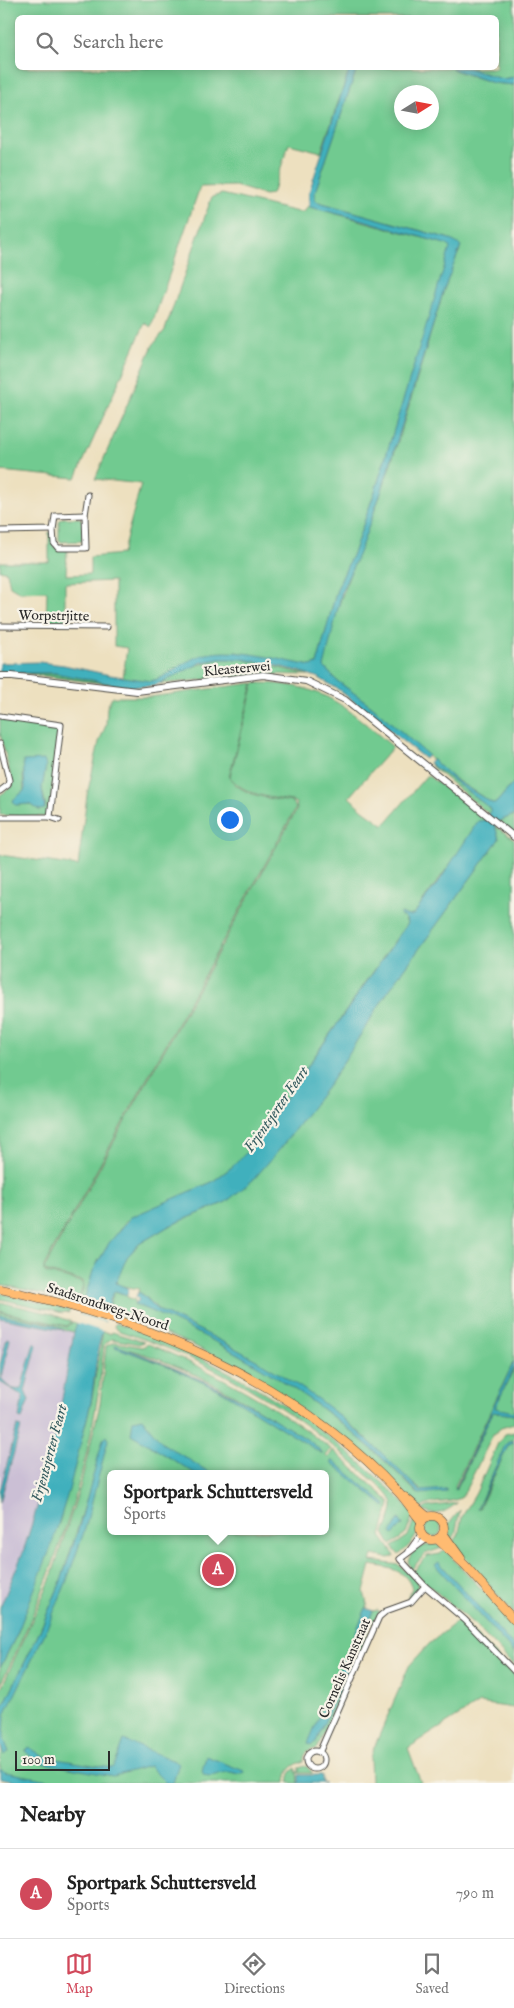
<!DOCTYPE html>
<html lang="en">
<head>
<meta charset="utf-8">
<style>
  body { margin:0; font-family:"IM FELL English",serif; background:#f6f6f6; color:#222 }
  .compass { position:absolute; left:394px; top:85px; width:45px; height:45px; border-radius:50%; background:#fff; box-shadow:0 2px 12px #0003; rotate:79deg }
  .scale { position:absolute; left:15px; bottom:12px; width:95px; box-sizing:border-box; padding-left:5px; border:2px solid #2b2b2b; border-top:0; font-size:14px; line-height:18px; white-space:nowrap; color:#2b2b2b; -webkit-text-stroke:4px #f7f3e8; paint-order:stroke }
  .you { position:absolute; left:229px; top:819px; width:18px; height:18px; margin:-12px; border:4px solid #fff; border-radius:50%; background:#1a73e8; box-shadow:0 0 0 8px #1a73e833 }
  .badge { display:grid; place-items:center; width:32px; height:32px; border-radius:50%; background:#d1495b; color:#fff; font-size:16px; font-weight:700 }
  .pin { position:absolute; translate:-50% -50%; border:2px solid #fff; box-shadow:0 1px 5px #0006 }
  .popup { position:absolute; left:107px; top:1470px; width:222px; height:65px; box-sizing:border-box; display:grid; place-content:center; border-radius:8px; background:#fff; filter:drop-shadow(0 1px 4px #0005); font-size:16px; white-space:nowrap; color:#767676 }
  .popup b { font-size:19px; color:#222 }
  .popup::after { content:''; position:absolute; left:50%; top:100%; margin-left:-10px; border:10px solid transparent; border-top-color:#fff }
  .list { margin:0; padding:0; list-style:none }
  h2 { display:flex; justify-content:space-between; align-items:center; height:65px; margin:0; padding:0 20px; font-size:21px }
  h2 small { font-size:16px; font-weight:400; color:#767676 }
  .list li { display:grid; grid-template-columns:32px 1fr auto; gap:15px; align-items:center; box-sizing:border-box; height:90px; padding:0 20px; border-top:1px solid #e0e0e0 }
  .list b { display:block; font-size:19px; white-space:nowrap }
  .list p { margin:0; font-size:16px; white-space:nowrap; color:#767676 }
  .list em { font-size:16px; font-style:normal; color:#767676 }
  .icon { flex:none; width:28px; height:28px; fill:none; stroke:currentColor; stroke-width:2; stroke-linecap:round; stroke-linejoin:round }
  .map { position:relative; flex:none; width:514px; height:1783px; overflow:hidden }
  .search { position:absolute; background:#fff; box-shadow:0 2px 12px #0003; left:15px; right:15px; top:15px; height:55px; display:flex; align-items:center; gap:12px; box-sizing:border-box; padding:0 18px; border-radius:8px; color:#767676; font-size:19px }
  .sheet { height:155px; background:#fff }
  nav { display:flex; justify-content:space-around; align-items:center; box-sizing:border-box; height:70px; border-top:1px solid #e0e0e0; background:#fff; font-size:14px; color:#767676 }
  nav a { display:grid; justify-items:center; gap:2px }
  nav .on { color:#d1495b }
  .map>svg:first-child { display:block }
  .industrial { fill:#cbbfd5 }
  .green { fill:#71ca90; stroke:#4e7a5e; fill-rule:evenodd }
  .forest { fill:#5cae7a; stroke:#446c52 }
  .water { fill:#41b0bd; stroke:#366e74 }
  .pier { fill:#ede0bf }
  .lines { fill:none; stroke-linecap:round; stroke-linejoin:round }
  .minor-casing { stroke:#484641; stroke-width:7 }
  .tertiary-casing { stroke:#484641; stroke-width:8 }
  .primary-casing { stroke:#484641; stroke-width:9 }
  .minor { stroke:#fff; stroke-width:5 }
  .tertiary { stroke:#fff; stroke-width:6 }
  .primary { stroke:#ffbb71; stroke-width:8 }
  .labels { text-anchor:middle; stroke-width:4.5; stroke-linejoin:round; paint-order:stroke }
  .street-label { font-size:14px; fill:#2b2b2b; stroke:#f7f3e8 }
  .water-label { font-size:15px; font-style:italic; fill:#335a5e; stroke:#f7f3e8 }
</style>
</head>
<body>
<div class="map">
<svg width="514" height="1783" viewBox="0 0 514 1783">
  <rect width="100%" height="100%" fill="#f7f3e8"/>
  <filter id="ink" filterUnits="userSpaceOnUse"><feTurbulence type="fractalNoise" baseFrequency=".02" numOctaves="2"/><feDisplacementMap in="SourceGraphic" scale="10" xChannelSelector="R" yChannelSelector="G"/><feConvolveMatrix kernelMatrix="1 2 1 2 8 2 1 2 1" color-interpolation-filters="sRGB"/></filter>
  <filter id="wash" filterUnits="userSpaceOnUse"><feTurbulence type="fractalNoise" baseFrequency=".0096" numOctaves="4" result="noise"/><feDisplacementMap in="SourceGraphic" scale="20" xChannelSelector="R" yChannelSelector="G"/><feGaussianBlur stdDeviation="1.12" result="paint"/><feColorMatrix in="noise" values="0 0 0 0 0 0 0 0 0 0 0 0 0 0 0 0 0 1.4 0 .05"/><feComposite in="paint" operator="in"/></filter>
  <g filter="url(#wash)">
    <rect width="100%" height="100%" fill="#ede0bf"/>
    <polygon class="industrial" points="0,1318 74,1332 57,1427 40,1498 23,1552 0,1608"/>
    <g class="green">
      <polygon points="0,0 514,0 514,77 502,79 468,68 496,68 496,18 18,18 18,68 350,68 321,152 289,144 272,194 265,195 235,186 200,187 151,327 145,323 76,478 0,471"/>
      <path d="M 357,68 L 449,68 L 493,83 L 514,85 L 514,782 L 496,803 L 492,803 L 450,776 L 373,707 L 336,680 L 324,667 C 333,604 362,549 382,490 C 407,417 427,342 451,268 L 460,250 L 450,239 L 315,201 L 315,192 ZM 402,92 L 432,92 L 432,122 L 402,122 Z"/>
      <polygon points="222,194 298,212 303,212 308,206 449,245 451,248 376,488 354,551 337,589 317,664 311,666 236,652 181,665 160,679 151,681 123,678 127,648 114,646 114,581 65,583 65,622 46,622 47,591 20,592 10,586 7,572 0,570 0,562 49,562 49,532 53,534 54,547 67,549 66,575 90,574 90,557 122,554 141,484 95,479 153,345 165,330 210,202 212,197"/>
      <polygon points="62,518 80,518 83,521 83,541 61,542 59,540 59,521"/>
      <polygon points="220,659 242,659 309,675 262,674 160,684 191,667"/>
      <path d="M 253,683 L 229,777 C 241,796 272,799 292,802 L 296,808 L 44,1266 L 44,1271 L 47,1273 L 81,1282 L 83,1285 L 78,1302 L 0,1284 L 0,855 L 78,866 L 87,795 L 99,742 L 106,725 L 107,707 L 112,697 L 150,697 Z"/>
      <path d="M 254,683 C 324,683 342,704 393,747 L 349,797 L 363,810 L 384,825 L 427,775 L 487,819 L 476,824 L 467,841 L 413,915 L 408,916 L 401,913 L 407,923 L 250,1149 L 232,1167 L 212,1182 L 126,1221 L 98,1261 L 83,1303 L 79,1302 L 84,1285 L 82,1281 L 48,1272 L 44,1270 L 45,1267 L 297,809 L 296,803 L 292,801 C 273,798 243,795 230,777 Z"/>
      <path d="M 0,719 L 54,727 L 58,730 L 50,811 L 46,817 L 0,815 L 0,795 L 13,786 L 0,733 ZM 46,766 L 42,788 L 46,807 L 39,810 L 30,804 L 18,805 L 13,800 L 24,791 L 23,773 Z"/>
      <polygon points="429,763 492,809 490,815 432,767"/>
      <polygon points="514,815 514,833 499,821"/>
      <path d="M 495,826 L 514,839 L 514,1361 L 455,1486 L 456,1490 L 493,1412 L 514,1415 L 514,1424 L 501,1428 L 493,1435 L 462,1497 C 450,1505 432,1499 421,1508 L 378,1468 L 270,1386 L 193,1345 L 108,1311 L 114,1291 L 127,1295 L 127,1297 L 135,1300 L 134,1304 C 240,1346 341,1412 418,1494 L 422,1491 C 400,1475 379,1449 358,1431 C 299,1382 233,1345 164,1313 C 152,1307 149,1296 138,1292 L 139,1289 L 117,1285 L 116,1280 L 127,1257 L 139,1244 L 169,1226 L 226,1202 L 265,1166 L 330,1083 L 387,993 L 499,839 Z"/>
      <polygon points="0,1293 70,1310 69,1313 64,1312 63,1313 0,1299"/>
      <polygon points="0,1302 52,1314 72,1322 67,1326 0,1311"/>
      <polygon points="0,1312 67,1327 73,1322 77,1323 74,1332 0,1315"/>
      <path d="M 115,1323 C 230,1363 321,1420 407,1506 L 413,1515 L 406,1534 L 391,1545 L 384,1533 C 387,1524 396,1510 392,1501 C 386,1489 371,1479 362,1471 C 293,1408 207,1358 119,1331 L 114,1327 Z"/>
      <path d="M 103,1331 L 111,1334 L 112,1332 L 144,1342 L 139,1344 L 111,1339 L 104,1345 C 94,1463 53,1579 0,1685 L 0,1668 L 17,1634 L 60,1520 L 91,1403 Z"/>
      <path d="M 114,1342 L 142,1347 L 148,1344 C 214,1371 275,1405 331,1449 L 326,1456 L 328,1458 L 333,1450 L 387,1499 L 390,1504 L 381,1536 L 395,1556 L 389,1558 L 373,1555 L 371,1561 L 399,1565 L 417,1581 L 418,1590 L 407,1600 L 412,1589 C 406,1569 389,1568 371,1565 L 364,1592 L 368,1608 L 366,1608 L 316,1742 L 373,1611 L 378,1610 L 380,1612 L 371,1624 L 317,1749 C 310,1749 303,1753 304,1761 C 293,1765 286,1770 286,1783 L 53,1783 L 0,1772 L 3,1712 L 42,1634 L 83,1526 L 91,1486 L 61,1581 L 39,1633 L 0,1713 L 0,1691 L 51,1578 L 80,1487 L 100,1404 L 106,1346 ZM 115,1346 C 176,1360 234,1393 286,1427 C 298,1434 315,1443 323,1454 C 286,1429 249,1403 208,1383 C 178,1369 147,1357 115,1346 ZM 110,1474 L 326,1474 L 326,1531 L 110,1531 Z"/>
      <polygon points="514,1368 514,1412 495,1409 495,1408"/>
      <polygon points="514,1432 514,1440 508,1442 479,1509 508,1446 514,1442 514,1614 452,1543 458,1536 462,1517 476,1493 498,1443 505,1434"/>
      <path d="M 457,1503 C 446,1512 435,1518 422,1510 L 427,1507 Z"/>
      <polygon points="460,1510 455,1535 450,1541 448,1525"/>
      <path d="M 415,1517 C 425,1532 410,1545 399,1555 L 392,1547 L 408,1536 Z"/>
      <circle cx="433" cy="1529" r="8"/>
      <path d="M 436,1544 L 442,1548 L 425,1554 L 411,1570 L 408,1561 C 412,1548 423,1545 436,1544 Z"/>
      <polygon points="445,1550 514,1624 514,1666 475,1625 413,1572 427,1556 440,1554"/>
      <polygon points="460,1619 514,1674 514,1708 479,1703 408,1748 421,1783 371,1783 370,1757 409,1666 429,1644"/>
      <path d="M 305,1765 L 313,1773 L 297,1773 L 298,1783 L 289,1783 C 288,1777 290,1771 296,1768 L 296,1772 L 299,1772 L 299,1767 Z"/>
    </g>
    <polygon class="forest" points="20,673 55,673 79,676 129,687"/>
    <g class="water">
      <path d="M 350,68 L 357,68 L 315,192 L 315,201 L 450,239 L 461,246 L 444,289 L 382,490 L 359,553 L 342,591 L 324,667 L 336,680 L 373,707 L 428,755 L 425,759 L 339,690 L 319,678 L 299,671 L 264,663 L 242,659 L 220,659 L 203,662 L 154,686 L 129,687 L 55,673 L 0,673 L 0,663 L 39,662 L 64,665 L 110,675 L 151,681 C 169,677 182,662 199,656 C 231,645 279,660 311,666 L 317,664 L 337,589 L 354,551 L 376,488 L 450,248 L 448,245 L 363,220 L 309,207 L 309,192 Z"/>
      <polygon points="449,68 468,68 502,79 514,77 514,85 493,83"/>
      <polygon points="432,759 455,780 492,803 496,803 514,782 514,815 499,821 495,826 499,839 387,993 330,1083 280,1149 253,1180 226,1202 169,1226 139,1244 127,1257 116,1283 129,1289 127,1295 115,1291 111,1297 98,1349 91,1402 69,1490 51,1547 17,1634 0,1668 0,1608 23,1552 40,1498 57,1427 74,1332 93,1271 109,1243 131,1217 212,1182 232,1167 250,1149 407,924 406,919 400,915 401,913 408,916 413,915 440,880 478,821 486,820 491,809 429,763"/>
      <polygon points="44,760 46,766 42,788 45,809 39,810 30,804 15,805 13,800 24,791 25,788 23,761"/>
      <path d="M 138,1292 C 148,1296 150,1306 160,1311 C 215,1337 269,1364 319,1400 C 355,1427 388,1458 420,1491 L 446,1489 L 446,1492 L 419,1494 C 339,1410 241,1348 134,1304 L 139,1300 L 136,1297 Z"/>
      <polygon points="0,1315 53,1325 64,1330 0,1318"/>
      <path d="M 7,1338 L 10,1339 L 1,1377 C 5,1385 12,1391 21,1389 L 34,1343 L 37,1345 L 25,1391 L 29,1400 L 22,1419 L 19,1418 L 23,1396 L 0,1382 L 0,1365 Z"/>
      <path d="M 115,1345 C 177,1367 232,1392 287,1427 C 298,1434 316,1443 323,1454 L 223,1392 L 165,1365 L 115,1347 Z"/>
      <polygon points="514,1361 514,1368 495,1408 514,1412 514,1415 493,1412 455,1490"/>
      <polygon points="142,1418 162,1443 212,1474 196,1474 131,1434 133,1420"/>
      <polygon points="17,1426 21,1427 0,1502 0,1491"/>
      <polygon points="106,1436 108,1440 85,1529 66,1583 44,1635 5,1715 4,1739 9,1752 4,1756 0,1744 0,1713 39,1633 61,1581 79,1527 103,1439"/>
      <polygon points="511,1440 514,1442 508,1446 477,1509 505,1445"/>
      <polygon points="333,1460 386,1505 385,1507 331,1462"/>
      <polygon points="399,1519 403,1525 393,1535 391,1533"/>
      <polygon points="439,1562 514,1647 514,1653 435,1565"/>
      <polygon points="366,1608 373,1611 316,1742 310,1745 308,1743"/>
      <polygon points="124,1740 179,1763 173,1783 166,1783 149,1766 113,1776 37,1762 25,1751 29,1747 44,1757 111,1768 114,1767"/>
      <path d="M 206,1756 L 244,1771 L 245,1773 C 239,1776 235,1772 229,1772 C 220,1772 213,1778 204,1775 L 202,1771 Z"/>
      <polygon points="0,1769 5,1772 66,1783 27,1783 0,1778"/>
      <polygon points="299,1775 322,1775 322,1782 325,1783 297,1783 299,1782"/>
    </g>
    <g class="pier">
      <polygon points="80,1302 110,1311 107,1322 77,1313"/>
      <polygon points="77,1314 107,1323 105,1332 74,1322"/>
    </g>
  </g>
  <g filter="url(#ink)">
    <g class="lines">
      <defs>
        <g id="minor">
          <polyline points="53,530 54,543 58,548 86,548 85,515 88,495"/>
          <polyline points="0,531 53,530 55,516 85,515"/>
          <polyline points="0,626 107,627"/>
          <polyline points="0,716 61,725 50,817 0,817"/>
          <polyline points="0,744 9,780 8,785 0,791"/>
          <polyline points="50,817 59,820"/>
          <polyline points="427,1539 400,1559 425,1586 465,1620 514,1671"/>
          <polyline points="409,1551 422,1533"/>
          <circle cx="315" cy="1760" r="9"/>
          <polyline points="319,1753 379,1617 386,1611 411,1602 425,1586"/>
        </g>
        <polyline id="tertiary" points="0,676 12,676 137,691 263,675 306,681 345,700 514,837"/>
        <g id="primary">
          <path d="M 0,1289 C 146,1319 296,1381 399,1493 C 407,1502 414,1513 422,1522"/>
          <polyline points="405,1497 428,1517"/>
          <circle cx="432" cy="1528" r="12"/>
          <polyline points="443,1533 461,1558"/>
          <polyline points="437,1539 465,1565 514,1620"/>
        </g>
      </defs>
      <use href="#minor" class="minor-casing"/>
      <use href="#tertiary" class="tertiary-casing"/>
      <use href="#primary" class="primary-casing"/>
      <use href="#minor" class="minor"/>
      <use href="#tertiary" class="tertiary"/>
      <use href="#primary" class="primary"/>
    </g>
  </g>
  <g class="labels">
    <g class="street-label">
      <text transform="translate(54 615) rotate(1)" y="5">Worpstrjitte</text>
      <text transform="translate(237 668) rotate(-5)" y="5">Kleasterwei</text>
      <text transform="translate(108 1306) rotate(18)" y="5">Stadsrondweg-Noord</text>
      <text transform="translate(344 1668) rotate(-66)" y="5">Cornelis Kanstraat</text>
    </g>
    <g class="water-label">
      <text transform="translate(276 1109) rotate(-55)" y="5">Frjentsjerter Feart</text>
      <text transform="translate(49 1453) rotate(-75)" y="5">Frjentsjerter Feart</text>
    </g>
  </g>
</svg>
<svg class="compass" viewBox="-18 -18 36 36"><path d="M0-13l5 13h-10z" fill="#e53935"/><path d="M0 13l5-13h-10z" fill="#767676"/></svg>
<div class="scale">100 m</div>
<div class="you"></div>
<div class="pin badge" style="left:218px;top:1570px">A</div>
<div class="popup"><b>Sportpark Schuttersveld</b>Sports</div>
<div class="search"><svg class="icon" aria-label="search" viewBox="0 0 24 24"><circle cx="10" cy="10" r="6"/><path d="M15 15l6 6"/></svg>Search here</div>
</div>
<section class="sheet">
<h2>Nearby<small></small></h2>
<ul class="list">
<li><span class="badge">A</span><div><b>Sportpark Schuttersveld</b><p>Sports</p></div><em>790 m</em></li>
</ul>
</section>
<nav>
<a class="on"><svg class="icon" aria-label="map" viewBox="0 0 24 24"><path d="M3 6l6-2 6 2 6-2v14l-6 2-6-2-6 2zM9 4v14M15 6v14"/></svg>Map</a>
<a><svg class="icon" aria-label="directions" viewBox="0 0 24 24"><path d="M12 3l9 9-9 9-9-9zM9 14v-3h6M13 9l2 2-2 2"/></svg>Directions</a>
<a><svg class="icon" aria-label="saved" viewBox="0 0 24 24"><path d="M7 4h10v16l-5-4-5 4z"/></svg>Saved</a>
</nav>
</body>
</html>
